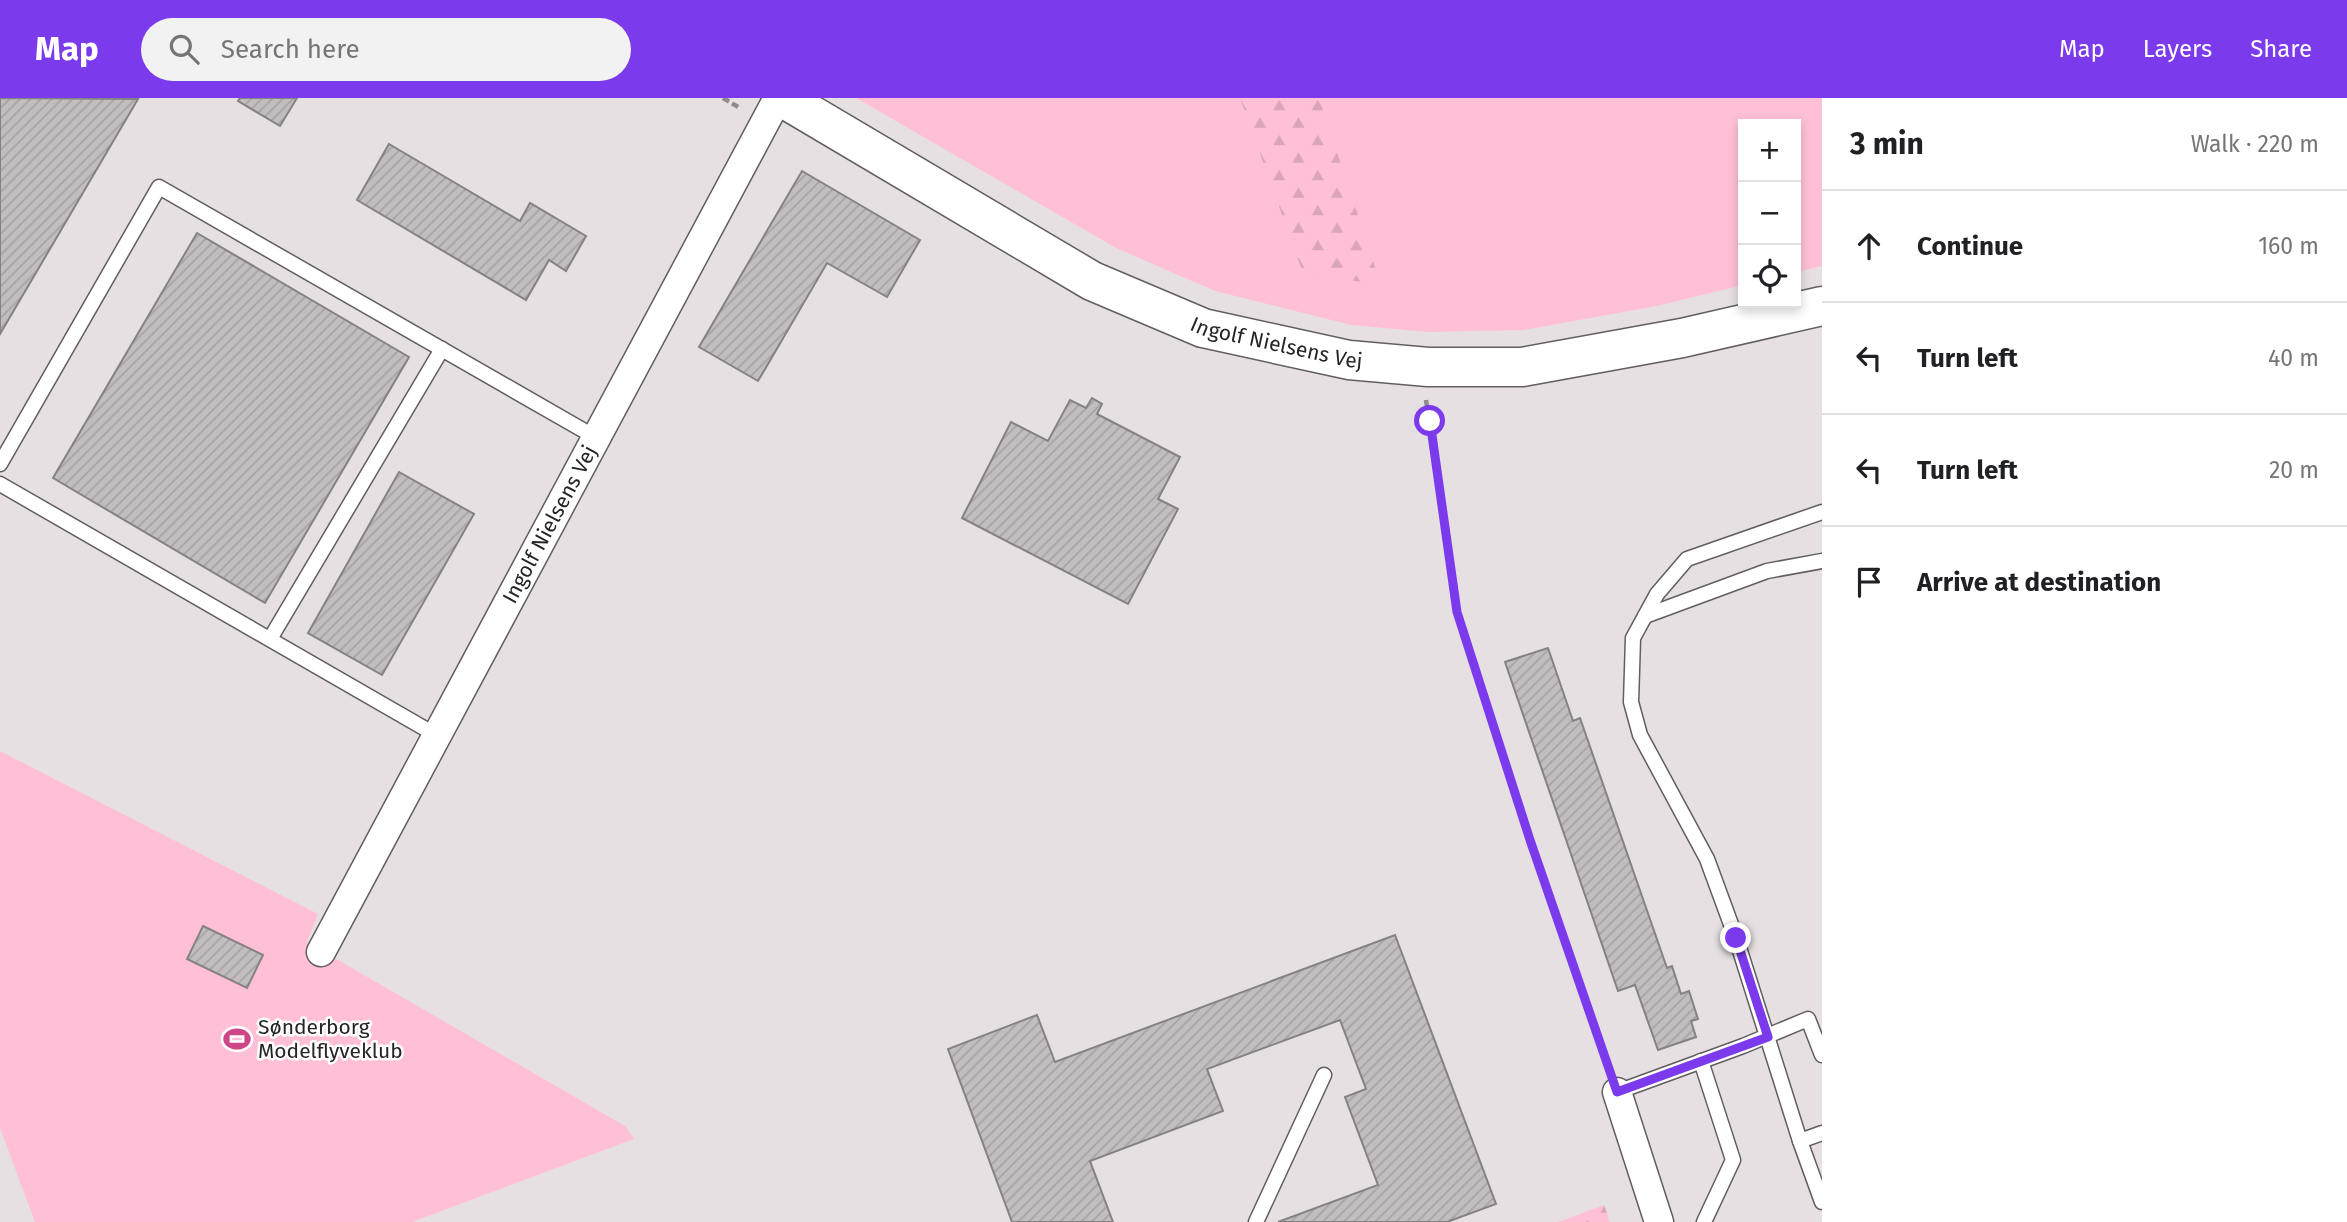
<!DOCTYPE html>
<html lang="en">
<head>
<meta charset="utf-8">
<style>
  body { margin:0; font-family:"Fira Sans",sans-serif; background:#f2f2f2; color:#202124 }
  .controls { position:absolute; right:21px; top:21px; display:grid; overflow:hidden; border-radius:0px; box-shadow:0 4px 10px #0003 }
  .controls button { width:63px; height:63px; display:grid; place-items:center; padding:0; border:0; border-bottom:2px solid #e0e0e0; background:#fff; color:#202124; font:35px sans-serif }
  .stop { position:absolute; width:21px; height:21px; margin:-16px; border:5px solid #7c3aed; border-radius:50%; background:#fff }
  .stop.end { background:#7c3aed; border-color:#fff; box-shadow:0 2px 7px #0008 }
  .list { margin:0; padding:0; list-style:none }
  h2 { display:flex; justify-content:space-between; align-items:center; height:91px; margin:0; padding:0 28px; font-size:30px }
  h2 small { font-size:23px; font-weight:400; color:#757577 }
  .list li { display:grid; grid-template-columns:46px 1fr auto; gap:21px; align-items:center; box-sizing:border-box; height:112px; padding:0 28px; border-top:2px solid #e0e0e0 }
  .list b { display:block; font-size:26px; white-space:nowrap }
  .list em { font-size:23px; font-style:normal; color:#757577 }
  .icon { flex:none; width:38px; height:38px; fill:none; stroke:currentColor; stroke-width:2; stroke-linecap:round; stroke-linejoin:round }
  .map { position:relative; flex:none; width:1822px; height:1124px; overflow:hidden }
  header { display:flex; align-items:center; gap:42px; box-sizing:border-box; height:98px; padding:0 35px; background:#7c3aed; color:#fff }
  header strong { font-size:33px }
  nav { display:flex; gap:38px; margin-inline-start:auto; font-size:24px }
  .search { width:490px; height:63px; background:#f2f2f2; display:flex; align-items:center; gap:18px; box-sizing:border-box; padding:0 24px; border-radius:38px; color:#757577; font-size:26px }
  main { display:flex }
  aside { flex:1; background:#fff }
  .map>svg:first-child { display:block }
  .grass { fill:#ffc0d7 }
  .forest { fill:url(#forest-firs) }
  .building { fill:url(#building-hatch); stroke:#868182; stroke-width:2 }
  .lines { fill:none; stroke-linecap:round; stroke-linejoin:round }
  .lane-casing { stroke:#625e5f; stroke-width:17 }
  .street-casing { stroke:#625e5f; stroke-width:31 }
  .secondary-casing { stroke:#625e5f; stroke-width:41 }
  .path { stroke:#908c8d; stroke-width:4.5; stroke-dasharray:7 3.5; stroke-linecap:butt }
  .lane { stroke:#fff; stroke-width:14 }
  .street { stroke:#fff; stroke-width:28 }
  .secondary { stroke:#fff; stroke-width:38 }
  .route { stroke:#7c3aed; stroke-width:9 }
  .labels { text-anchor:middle; stroke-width:5; stroke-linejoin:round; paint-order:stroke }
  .street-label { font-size:21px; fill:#262425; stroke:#fff }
  .poi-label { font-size:21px; fill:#262425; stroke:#fff; text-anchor:start }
</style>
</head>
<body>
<header>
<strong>Map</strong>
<div class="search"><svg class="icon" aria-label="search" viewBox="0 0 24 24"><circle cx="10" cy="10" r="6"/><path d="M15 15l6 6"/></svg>Search here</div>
<nav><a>Map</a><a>Layers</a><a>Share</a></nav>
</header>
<main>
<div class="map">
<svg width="1822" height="1124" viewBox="0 0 1822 1124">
  <defs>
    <pattern id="forest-firs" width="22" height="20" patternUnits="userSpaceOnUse" patternTransform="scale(1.75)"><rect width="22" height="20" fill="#ffc0d7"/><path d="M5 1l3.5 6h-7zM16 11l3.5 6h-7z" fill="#daa5b8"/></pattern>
    <pattern id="building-hatch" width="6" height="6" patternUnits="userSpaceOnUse" patternTransform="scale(1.75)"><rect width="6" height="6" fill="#c2bdbf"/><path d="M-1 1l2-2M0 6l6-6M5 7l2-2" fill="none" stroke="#a7a2a4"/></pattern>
  </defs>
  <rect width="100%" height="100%" fill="#e6e0e2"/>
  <g class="grass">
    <polygon points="856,0 1822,0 1822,168 1796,174 1796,26 1743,26 1743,187 1657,208 1524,232 1428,234 1351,227 1215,193 1116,150"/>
    <polygon points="0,653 318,816 307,844 625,1028 634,1041 412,1124 35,1124 0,1030"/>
  </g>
  <g class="forest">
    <polygon points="1240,0 1319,0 1381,187 1303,175"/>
    <polygon points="1604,1107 1610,1124 1558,1124"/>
  </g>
  <g class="building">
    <polygon points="0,0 138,1 0,236"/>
    <polygon points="240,0 297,0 280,28 238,3"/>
    <polygon points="389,46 520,123 530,105 586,138 566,173 549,162 526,202 357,102"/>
    <polygon points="802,73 920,142 887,199 827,165 758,283 699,249"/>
    <polygon points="197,135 409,259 265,505 53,380"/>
    <polygon points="1092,300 1102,306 1097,316 1180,359 1158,401 1178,411 1128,506 962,420 1011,324 1048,343 1070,302 1086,310"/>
    <polygon points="399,374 474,416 382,577 308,535"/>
    <polygon points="1548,550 1573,623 1580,620 1667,870 1672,868 1681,896 1689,893 1698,921 1691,923 1696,939 1658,952 1635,887 1618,893 1505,564"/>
    <polygon points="203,828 263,857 247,890 187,861"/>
    <polygon points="1395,837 1496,1106 1447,1124 1278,1124 1378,1087 1345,999 1366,991 1340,922 1207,971 1223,1013 1090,1063 1113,1124 1012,1124 948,951 1037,917 1055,964"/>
  </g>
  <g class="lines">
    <defs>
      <g id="lane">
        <polyline points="0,366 159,89 595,339"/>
        <polyline points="0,386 436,637"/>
        <polyline points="1822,414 1687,461 1657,496 1633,540 1631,604 1640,637 1707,761 1736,840 1800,1043 1822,1104"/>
        <polyline points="1645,518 1767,473 1822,463"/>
        <polyline points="270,541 442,251"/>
        <polyline points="1701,963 1733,1062 1704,1124"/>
        <polyline points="1617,994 1743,948 1808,921 1822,957"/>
        <polyline points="1800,1043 1822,1035"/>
        <polyline points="1256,1124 1324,977"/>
      </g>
      <g id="street">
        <path id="s1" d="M 321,854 L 778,0"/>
        <polyline points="1617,994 1659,1124"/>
      </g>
      <g id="secondary">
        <path id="s2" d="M 783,0 L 1092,183 L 1203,230 L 1349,262 L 1428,269 L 1522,269 L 1682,240 L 1822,208"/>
      </g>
    </defs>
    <use href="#lane" class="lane-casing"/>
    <use href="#street" class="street-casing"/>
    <use href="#secondary" class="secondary-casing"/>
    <g class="path">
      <polyline points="723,0 740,10"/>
      <polyline points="1426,302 1457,514 1530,742 1608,970"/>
    </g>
    <use href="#lane" class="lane"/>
    <use href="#street" class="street"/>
    <use href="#secondary" class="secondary"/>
  </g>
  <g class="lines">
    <polyline class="route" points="1430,323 1457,514 1530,742 1617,994 1768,939 1736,840"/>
  </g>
  <defs>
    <symbol id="stadium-bare" viewBox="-9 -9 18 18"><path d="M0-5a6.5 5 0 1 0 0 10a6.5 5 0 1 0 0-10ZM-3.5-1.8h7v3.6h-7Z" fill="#cd4686" stroke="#fff" stroke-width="2.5" paint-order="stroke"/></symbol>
  </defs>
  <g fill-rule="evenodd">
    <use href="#stadium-bare" x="218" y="922" width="38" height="38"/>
  </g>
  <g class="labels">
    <g class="street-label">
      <text dy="7" stroke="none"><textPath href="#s2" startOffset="555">Ingolf Nielsens Vej</textPath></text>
      <text dy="7" stroke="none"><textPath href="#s1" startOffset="485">Ingolf Nielsens Vej</textPath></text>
    </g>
    <g class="poi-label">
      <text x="258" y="936">Sønderborg<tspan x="258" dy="24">Modelflyveklub</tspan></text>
    </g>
  </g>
</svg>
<div class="controls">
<button>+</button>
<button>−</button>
<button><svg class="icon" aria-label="locate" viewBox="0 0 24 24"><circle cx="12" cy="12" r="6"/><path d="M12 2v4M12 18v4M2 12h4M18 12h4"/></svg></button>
</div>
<div class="stop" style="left:1430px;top:323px"></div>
<div class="stop end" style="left:1736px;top:840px"></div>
</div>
<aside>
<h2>3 min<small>Walk · 220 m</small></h2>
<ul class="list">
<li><svg class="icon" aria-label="ahead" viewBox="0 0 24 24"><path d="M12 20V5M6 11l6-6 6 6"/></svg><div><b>Continue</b></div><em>160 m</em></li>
<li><svg class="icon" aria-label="left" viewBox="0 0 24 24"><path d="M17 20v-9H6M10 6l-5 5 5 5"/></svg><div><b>Turn left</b></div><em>40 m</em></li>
<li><svg class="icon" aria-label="left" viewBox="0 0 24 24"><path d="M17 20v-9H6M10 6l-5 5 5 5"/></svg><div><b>Turn left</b></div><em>20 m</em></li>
<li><svg class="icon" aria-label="arrive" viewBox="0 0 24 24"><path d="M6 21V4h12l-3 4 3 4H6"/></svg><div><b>Arrive at destination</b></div></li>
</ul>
</aside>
</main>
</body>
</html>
